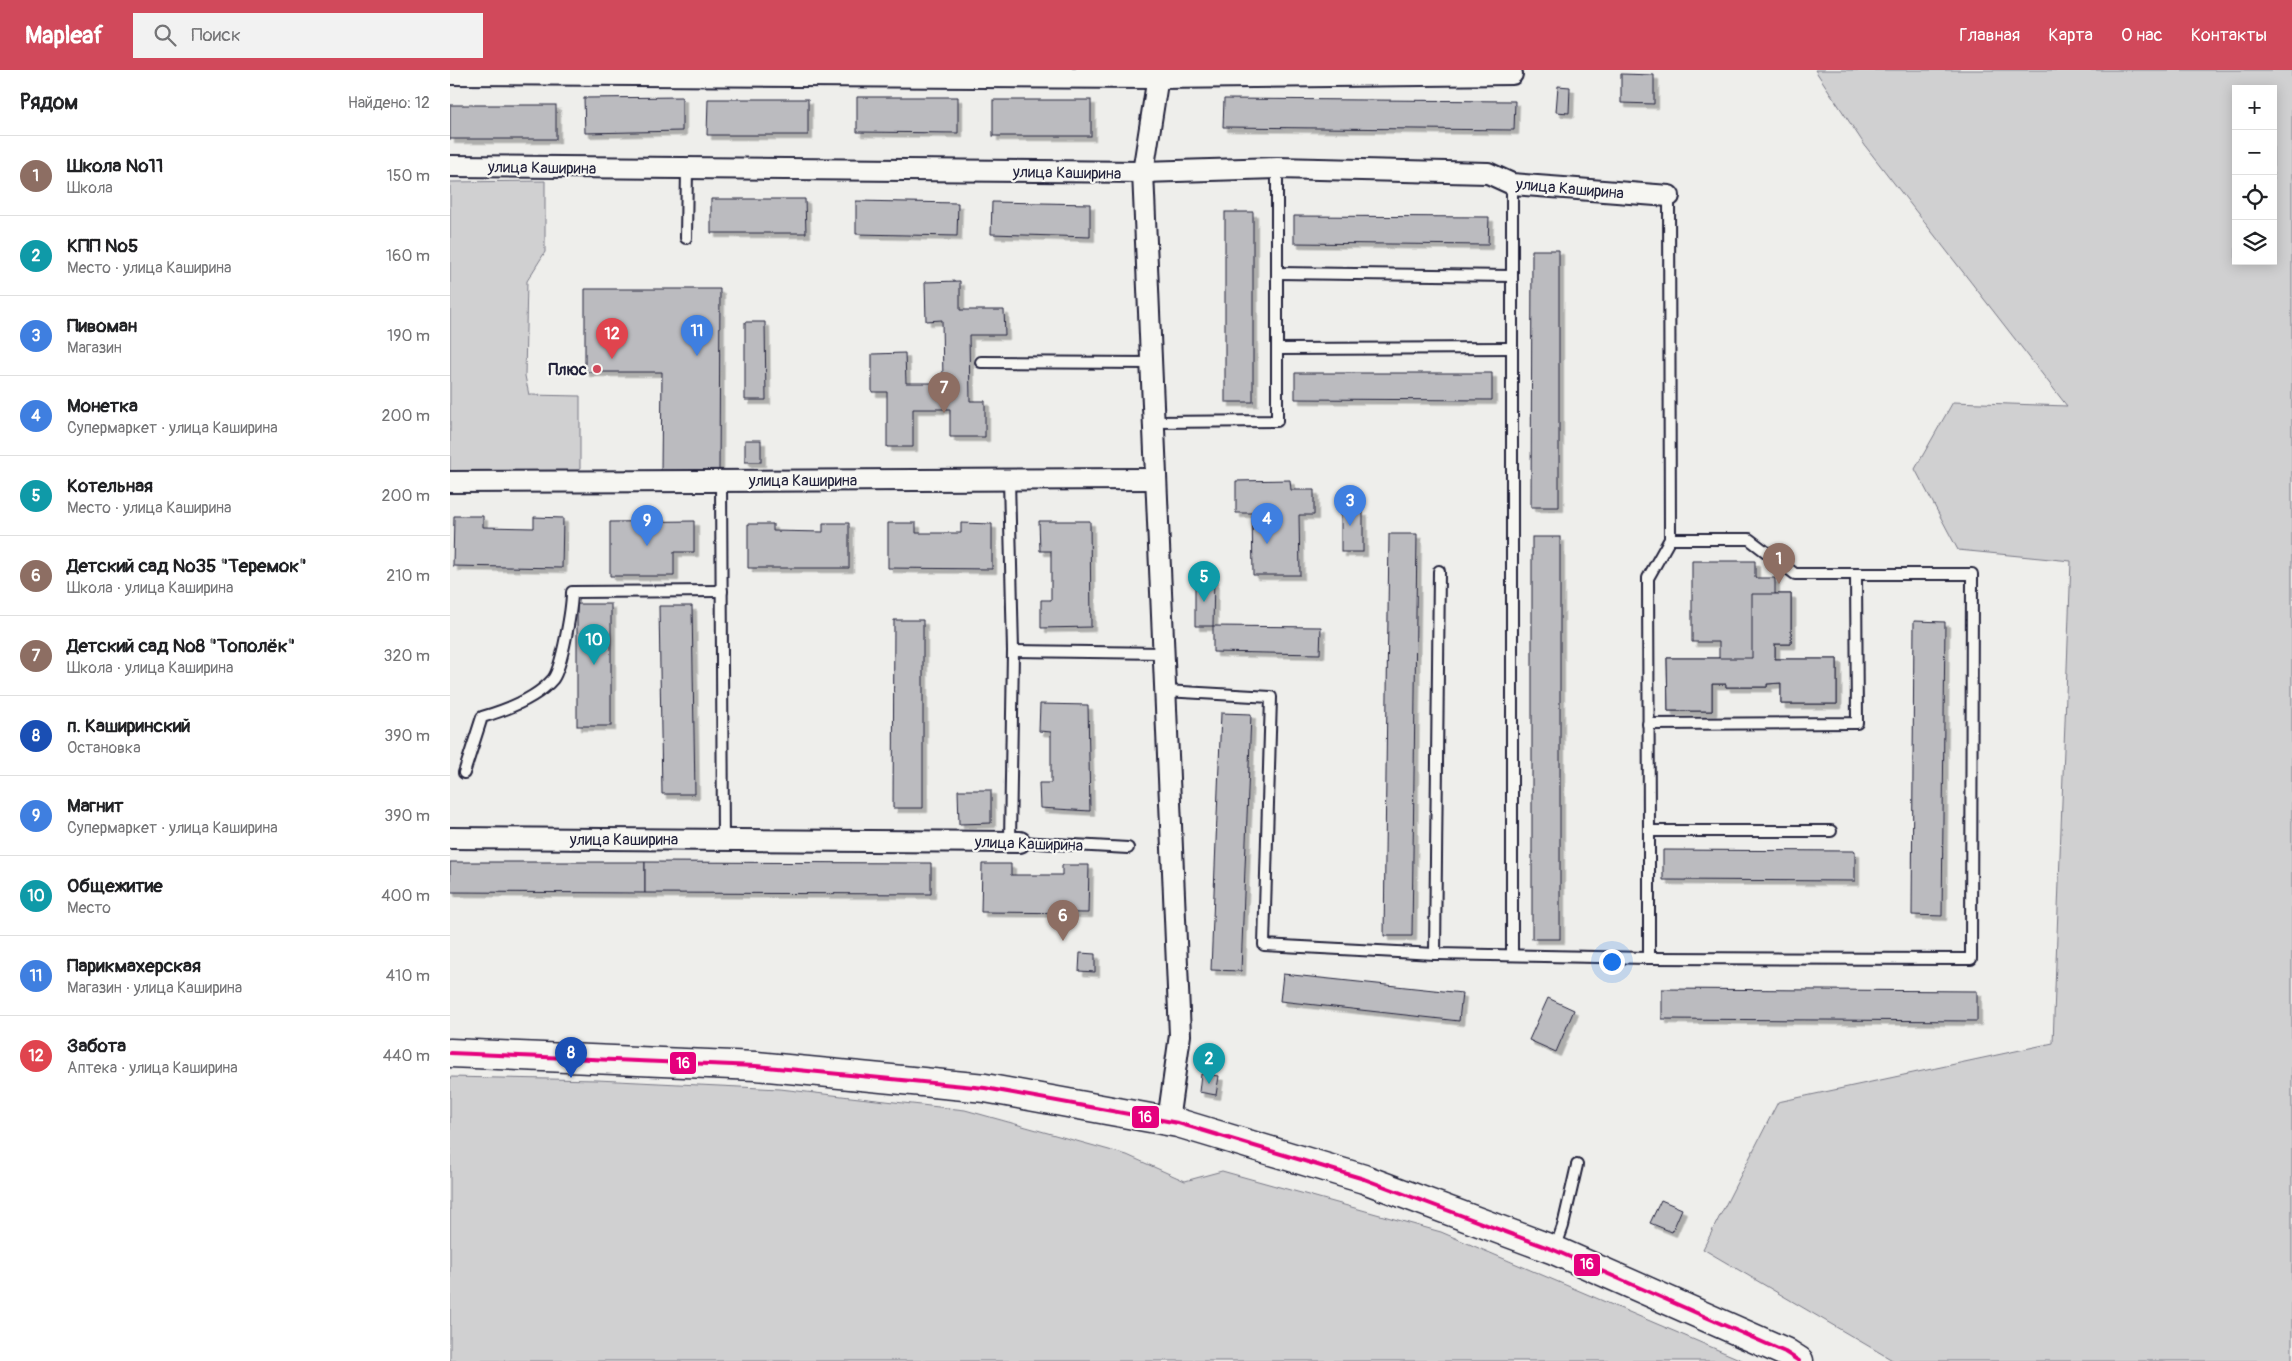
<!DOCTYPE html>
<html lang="ru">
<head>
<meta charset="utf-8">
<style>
  body { margin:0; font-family:Pangolin,sans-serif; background:#f2f2f2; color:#202124 }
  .controls { position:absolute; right:15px; top:15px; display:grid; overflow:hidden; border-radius:0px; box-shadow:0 2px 12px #0003 }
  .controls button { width:45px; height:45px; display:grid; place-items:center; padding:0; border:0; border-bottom:1px solid #e0e0e0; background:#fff; color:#202124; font:25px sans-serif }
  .you { position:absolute; left:1161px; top:891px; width:18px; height:18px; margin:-12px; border:4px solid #fff; border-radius:50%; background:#1a73e8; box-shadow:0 0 0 8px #1a73e833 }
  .badge { display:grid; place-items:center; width:32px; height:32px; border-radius:50%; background:#d1495b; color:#fff; font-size:16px; font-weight:700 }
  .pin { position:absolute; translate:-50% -41px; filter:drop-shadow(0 1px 2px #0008) }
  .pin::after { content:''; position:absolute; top:26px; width:18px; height:15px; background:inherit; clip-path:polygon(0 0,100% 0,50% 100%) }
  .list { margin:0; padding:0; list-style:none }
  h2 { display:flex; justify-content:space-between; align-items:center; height:65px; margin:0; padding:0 20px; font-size:21px }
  h2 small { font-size:16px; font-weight:400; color:#757577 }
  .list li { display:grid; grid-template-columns:32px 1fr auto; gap:15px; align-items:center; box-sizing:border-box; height:80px; padding:0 20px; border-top:1px solid #e0e0e0 }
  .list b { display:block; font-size:19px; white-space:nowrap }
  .list p { margin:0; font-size:16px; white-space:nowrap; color:#757577 }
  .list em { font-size:16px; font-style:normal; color:#757577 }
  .icon { flex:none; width:28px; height:28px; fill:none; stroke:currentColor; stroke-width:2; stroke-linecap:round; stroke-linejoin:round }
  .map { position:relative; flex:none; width:1842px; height:1291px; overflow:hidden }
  header { display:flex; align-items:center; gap:30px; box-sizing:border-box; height:70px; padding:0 25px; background:#d1495b; color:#fff }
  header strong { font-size:24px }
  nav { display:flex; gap:28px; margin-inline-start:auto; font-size:18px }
  .search { width:350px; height:45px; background:#f2f2f2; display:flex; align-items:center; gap:12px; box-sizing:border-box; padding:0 18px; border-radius:0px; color:#757577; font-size:19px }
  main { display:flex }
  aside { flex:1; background:#fff }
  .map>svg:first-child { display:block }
  .green { fill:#d0d0d1; stroke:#797986; fill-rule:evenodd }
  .building { fill:#bbbbbf; stroke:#22223b; filter:url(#shadow) }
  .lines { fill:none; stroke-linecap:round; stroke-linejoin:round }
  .service-casing { stroke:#22223b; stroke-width:14 }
  .minor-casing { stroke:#22223b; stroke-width:24 }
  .primary-casing { stroke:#22223b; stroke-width:31 }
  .service { stroke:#f6f6f2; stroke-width:10 }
  .minor { stroke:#f6f6f2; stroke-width:20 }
  .primary { stroke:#f6f6f2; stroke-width:28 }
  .bus-1-casing { stroke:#f6f6f2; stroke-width:8 }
  .bus-1 { stroke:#e5007d; stroke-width:4 }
  .poi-dot { fill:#d1495b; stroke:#f6f6f2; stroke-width:2 }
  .labels { text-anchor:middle; stroke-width:4.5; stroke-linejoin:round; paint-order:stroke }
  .street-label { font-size:16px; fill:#22223b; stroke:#f6f6f2 }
  .poi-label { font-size:16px; font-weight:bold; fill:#22223b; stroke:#f6f6f2; text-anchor:end }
  .line-badge { stroke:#f6f6f2; stroke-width:2 }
  .badge-label { font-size:14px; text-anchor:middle; font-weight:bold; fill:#fff }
</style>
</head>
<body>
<header>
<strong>Mapleaf</strong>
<div class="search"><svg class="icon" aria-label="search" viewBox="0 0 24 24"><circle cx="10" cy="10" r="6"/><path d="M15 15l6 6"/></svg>Поиск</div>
<nav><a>Главная</a><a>Карта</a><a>О нас</a><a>Контакты</a></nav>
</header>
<main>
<aside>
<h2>Рядом<small>Найдено: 12</small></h2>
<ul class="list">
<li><span class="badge" style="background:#8d6e63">1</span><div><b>Школа №11</b><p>Школа</p></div><em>150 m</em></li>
<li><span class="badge" style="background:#0f9aa8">2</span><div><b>КПП №5</b><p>Место · улица Каширина</p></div><em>160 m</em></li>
<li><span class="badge" style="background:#3f7fe0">3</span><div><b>Пивоман</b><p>Магазин</p></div><em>190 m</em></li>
<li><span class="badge" style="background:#3f7fe0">4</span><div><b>Монетка</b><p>Супермаркет · улица Каширина</p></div><em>200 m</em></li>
<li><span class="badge" style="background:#0f9aa8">5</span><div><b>Котельная</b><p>Место · улица Каширина</p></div><em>200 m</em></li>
<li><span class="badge" style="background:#8d6e63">6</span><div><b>Детский сад №35 &quot;Теремок&quot;</b><p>Школа · улица Каширина</p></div><em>210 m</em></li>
<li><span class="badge" style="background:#8d6e63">7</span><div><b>Детский сад №8 &quot;Тополёк&quot;</b><p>Школа · улица Каширина</p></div><em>320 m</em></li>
<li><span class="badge" style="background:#1a4fb4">8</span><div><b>п. Каширинский</b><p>Остановка</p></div><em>390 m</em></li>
<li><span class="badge" style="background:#3f7fe0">9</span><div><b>Магнит</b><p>Супермаркет · улица Каширина</p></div><em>390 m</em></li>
<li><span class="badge" style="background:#0f9aa8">10</span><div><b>Общежитие</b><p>Место</p></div><em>400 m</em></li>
<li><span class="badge" style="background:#3f7fe0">11</span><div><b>Парикмахерская</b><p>Магазин · улица Каширина</p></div><em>410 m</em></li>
<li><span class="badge" style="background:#e0444e">12</span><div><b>Забота</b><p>Аптека · улица Каширина</p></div><em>440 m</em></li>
</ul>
</aside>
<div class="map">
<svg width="1842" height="1291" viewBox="0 0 1842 1291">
  <defs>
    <filter id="shadow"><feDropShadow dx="4.5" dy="4.5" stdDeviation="0" flood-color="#0004"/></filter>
  </defs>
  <rect width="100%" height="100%" fill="#eeeeeb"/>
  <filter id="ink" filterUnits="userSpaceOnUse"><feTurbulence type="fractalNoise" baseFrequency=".02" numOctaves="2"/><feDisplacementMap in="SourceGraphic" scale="10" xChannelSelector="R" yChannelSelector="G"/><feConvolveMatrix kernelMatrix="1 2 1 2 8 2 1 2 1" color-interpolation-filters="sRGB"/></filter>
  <g filter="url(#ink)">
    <g class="green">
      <path d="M 1365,0 L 1842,0 L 1842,1291 L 1444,1291 L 1253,1179 L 1328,1032 L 1603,973 L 1621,491 L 1508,480 L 1465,399 L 1503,332 L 1617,336 L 1416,77 ZM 1786,19 L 1823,19 L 1823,191 L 1786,191 Z"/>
      <polygon points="95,111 95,182 77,211 75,306 79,325 130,326 130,399 119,406 0,407 0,112"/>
      <polygon points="0,1007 147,1010 330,1019 515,1040 677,1085 735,1111 772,1101 991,1162 1294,1291 0,1291"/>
    </g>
    <g class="building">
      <polygon points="1171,4 1204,5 1204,34 1171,33"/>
      <polygon points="1108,16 1120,17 1119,43 1106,42"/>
      <polygon points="232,27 232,61 135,63 134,28"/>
      <polygon points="407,27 508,27 508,63 407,62"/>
      <polygon points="258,29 358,29 358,65 257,65"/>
      <polygon points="774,29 1065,31 1064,60 773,57"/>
      <rect x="543" y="30" width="98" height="36"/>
      <rect x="0" y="35" width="106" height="34"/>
      <polygon points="261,129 355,129 356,163 261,163"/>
      <polygon points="406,131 508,133 507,166 406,164"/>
      <polygon points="542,132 640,134 640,167 541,164"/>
      <rect x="775" y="142" width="28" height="190"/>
      <polygon points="844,146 1039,147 1038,175 844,173"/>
      <polygon points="1082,180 1109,180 1109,437 1081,437"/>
      <polygon points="510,211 510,240 554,240 555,265 519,265 520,331 535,331 535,367 500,367 500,339 463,339 463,377 437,377 437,322 422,322 422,284 455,283 456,313 493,313 492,250 476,251 475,212"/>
      <polygon points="135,219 270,219 269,402 211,401 212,302 135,302"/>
      <polygon points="295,252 315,252 316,330 295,330"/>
      <polygon points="845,303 1042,303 1042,330 845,329"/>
      <rect x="295" y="370" width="16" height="22"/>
      <polygon points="840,410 841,420 864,420 864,445 849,445 850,505 803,505 802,443 786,443 786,411"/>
      <rect x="891" y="442" width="22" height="40"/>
      <polygon points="4,446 33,446 33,457 84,458 84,447 113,448 112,498 3,496"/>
      <polygon points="244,451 244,482 224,482 224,506 160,506 160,452"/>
      <polygon points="589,451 640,451 641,557 591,558 591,530 601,530 601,481 590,481"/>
      <polygon points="373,453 399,453 399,498 298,498 298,454 323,454 323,461 373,462"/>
      <polygon points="438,453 466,453 466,463 511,463 511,453 542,454 542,499 438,498"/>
      <polygon points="939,464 967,464 962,866 934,866"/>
      <rect x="1082" y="467" width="28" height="402"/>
      <polygon points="1242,491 1305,491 1305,508 1325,508 1325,524 1341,524 1341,574 1325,574 1325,589 1387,589 1387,634 1331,634 1331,613 1317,614 1317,617 1276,617 1276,614 1262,614 1262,641 1218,641 1217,588 1269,588 1269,572 1242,572"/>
      <polygon points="745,507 764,507 763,556 745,556"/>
      <polygon points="1302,524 1341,524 1341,574 1325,574 1325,589 1387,589 1387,634 1331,634 1331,613 1317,614 1317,617 1276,617 1276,614 1262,614 1262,641 1218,641 1217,588 1302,588"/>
      <rect x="127" y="534" width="34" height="122"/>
      <polygon points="209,536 242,536 245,724 212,724"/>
      <polygon points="444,550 473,550 473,738 443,738"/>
      <polygon points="1464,551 1495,552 1492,846 1462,845"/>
      <polygon points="763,556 871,557 870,584 763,582"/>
      <polygon points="590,634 638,635 640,741 590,738 589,713 601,713 601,662 589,661"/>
      <polygon points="771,643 801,644 791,901 761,900"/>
      <polygon points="508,720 541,720 541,753 509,754"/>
      <polygon points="1213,780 1405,781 1405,811 1213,810"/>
      <polygon points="0,792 195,792 195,823 0,822"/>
      <polygon points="195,792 481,793 481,824 195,823"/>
      <polygon points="532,794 561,794 561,805 612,805 612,795 639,795 638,843 531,842"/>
      <polygon points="630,883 645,884 645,902 629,901"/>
      <polygon points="833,904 1012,923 1009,951 830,931"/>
      <polygon points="1212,919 1527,921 1527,951 1212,949"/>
      <polygon points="1098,928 1124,940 1106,982 1079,970"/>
      <polygon points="751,1004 769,1006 766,1025 749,1022"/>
      <polygon points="1211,1130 1232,1139 1222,1162 1200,1153"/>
    </g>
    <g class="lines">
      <defs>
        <g id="service">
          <polyline points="1062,114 1062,885"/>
          <polyline points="236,168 237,98"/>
          <polyline points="827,203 1062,206"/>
          <polyline points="827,279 1062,278"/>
          <polyline points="531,292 703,293"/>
          <polyline points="704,352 827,351 827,98"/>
          <polyline points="559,409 563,581 560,771"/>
          <polyline points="271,411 273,770"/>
          <polyline points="563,581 715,583"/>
          <polyline points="715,621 821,627 814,875 985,884 1199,888 1521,889 1522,504 1345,504 1299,469 1220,469"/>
          <polyline points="1198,654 1407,653 1406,504"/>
          <path d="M 14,703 L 32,647 C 56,640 86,629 103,609 C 112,597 122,538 122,522 L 272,521"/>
          <polyline points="1199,761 1198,508 1220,469 1219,126"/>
          <polyline points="570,772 678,778"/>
          <polyline points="985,884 989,501"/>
          <polyline points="1199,888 1199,761 1381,761"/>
          <polyline points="1105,1179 1113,1156 1127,1095"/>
        </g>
        <g id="minor">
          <polyline points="709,0 693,102 730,965 718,1051"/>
          <polyline points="0,4 708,8 1062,4"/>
          <polyline points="0,96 693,102 827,98 1038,103 1062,114 1219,126"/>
          <polyline points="0,412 706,409"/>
          <polyline points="0,768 570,772"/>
        </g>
        <polyline id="primary" points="0,983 306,996 535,1018 728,1053 914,1109 1104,1180 1335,1282 1349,1291"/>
      </defs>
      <use href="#service" class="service-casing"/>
      <use href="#minor" class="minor-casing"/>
      <use href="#primary" class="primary-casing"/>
      <use href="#service" class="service"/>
      <use href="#minor" class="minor"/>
      <use href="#primary" class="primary"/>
      <defs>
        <polyline id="bus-1" points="0,983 306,996 535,1018 728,1053 914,1109 1104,1180 1335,1282 1349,1291"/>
      </defs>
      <use href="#bus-1" class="bus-1-casing"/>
      <use href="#bus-1" class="bus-1"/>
    </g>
  </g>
  <circle class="poi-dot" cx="147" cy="299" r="5"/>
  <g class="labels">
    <g class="street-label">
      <text transform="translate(92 97) rotate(1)" y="6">улица Каширина</text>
      <text transform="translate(617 102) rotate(1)" y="6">улица Каширина</text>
      <text transform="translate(1120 118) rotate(5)" y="6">улица Каширина</text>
      <text x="353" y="416">улица Каширина</text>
      <text x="174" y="775">улица Каширина</text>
      <text transform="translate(579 773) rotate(2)" y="6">улица Каширина</text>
    </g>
    <g class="poi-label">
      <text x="137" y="305">Плюс</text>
    </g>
  </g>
  <g class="line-badge">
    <rect x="219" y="981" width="28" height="24" rx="5" fill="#e5007d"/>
    <rect x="681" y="1035" width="29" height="24" rx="5" fill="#e5007d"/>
    <rect x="1123" y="1183" width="28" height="24" rx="5" fill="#e5007d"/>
  </g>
  <g class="badge-label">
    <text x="233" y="998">16</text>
    <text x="695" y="1052">16</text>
    <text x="1137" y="1199">16</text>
  </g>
</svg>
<div class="controls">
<button>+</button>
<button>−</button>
<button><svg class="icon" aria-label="locate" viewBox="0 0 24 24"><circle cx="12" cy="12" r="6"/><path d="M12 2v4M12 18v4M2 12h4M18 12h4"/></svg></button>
<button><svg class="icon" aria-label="layers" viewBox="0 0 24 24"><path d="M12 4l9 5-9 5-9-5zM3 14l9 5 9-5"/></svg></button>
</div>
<div class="you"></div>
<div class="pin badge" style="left:1329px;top:514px;background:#8d6e63">1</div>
<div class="pin badge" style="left:759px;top:1014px;background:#0f9aa8">2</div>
<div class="pin badge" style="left:900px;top:456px;background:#3f7fe0">3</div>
<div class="pin badge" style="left:817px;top:474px;background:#3f7fe0">4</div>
<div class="pin badge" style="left:754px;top:532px;background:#0f9aa8">5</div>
<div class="pin badge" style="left:613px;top:871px;background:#8d6e63">6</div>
<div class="pin badge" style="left:494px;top:343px;background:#8d6e63">7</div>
<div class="pin badge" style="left:121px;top:1008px;background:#1a4fb4">8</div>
<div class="pin badge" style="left:197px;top:476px;background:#3f7fe0">9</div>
<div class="pin badge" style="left:144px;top:595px;background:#0f9aa8">10</div>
<div class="pin badge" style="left:247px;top:286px;background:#3f7fe0">11</div>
<div class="pin badge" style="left:162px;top:289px;background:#e0444e">12</div>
</div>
</main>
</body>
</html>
